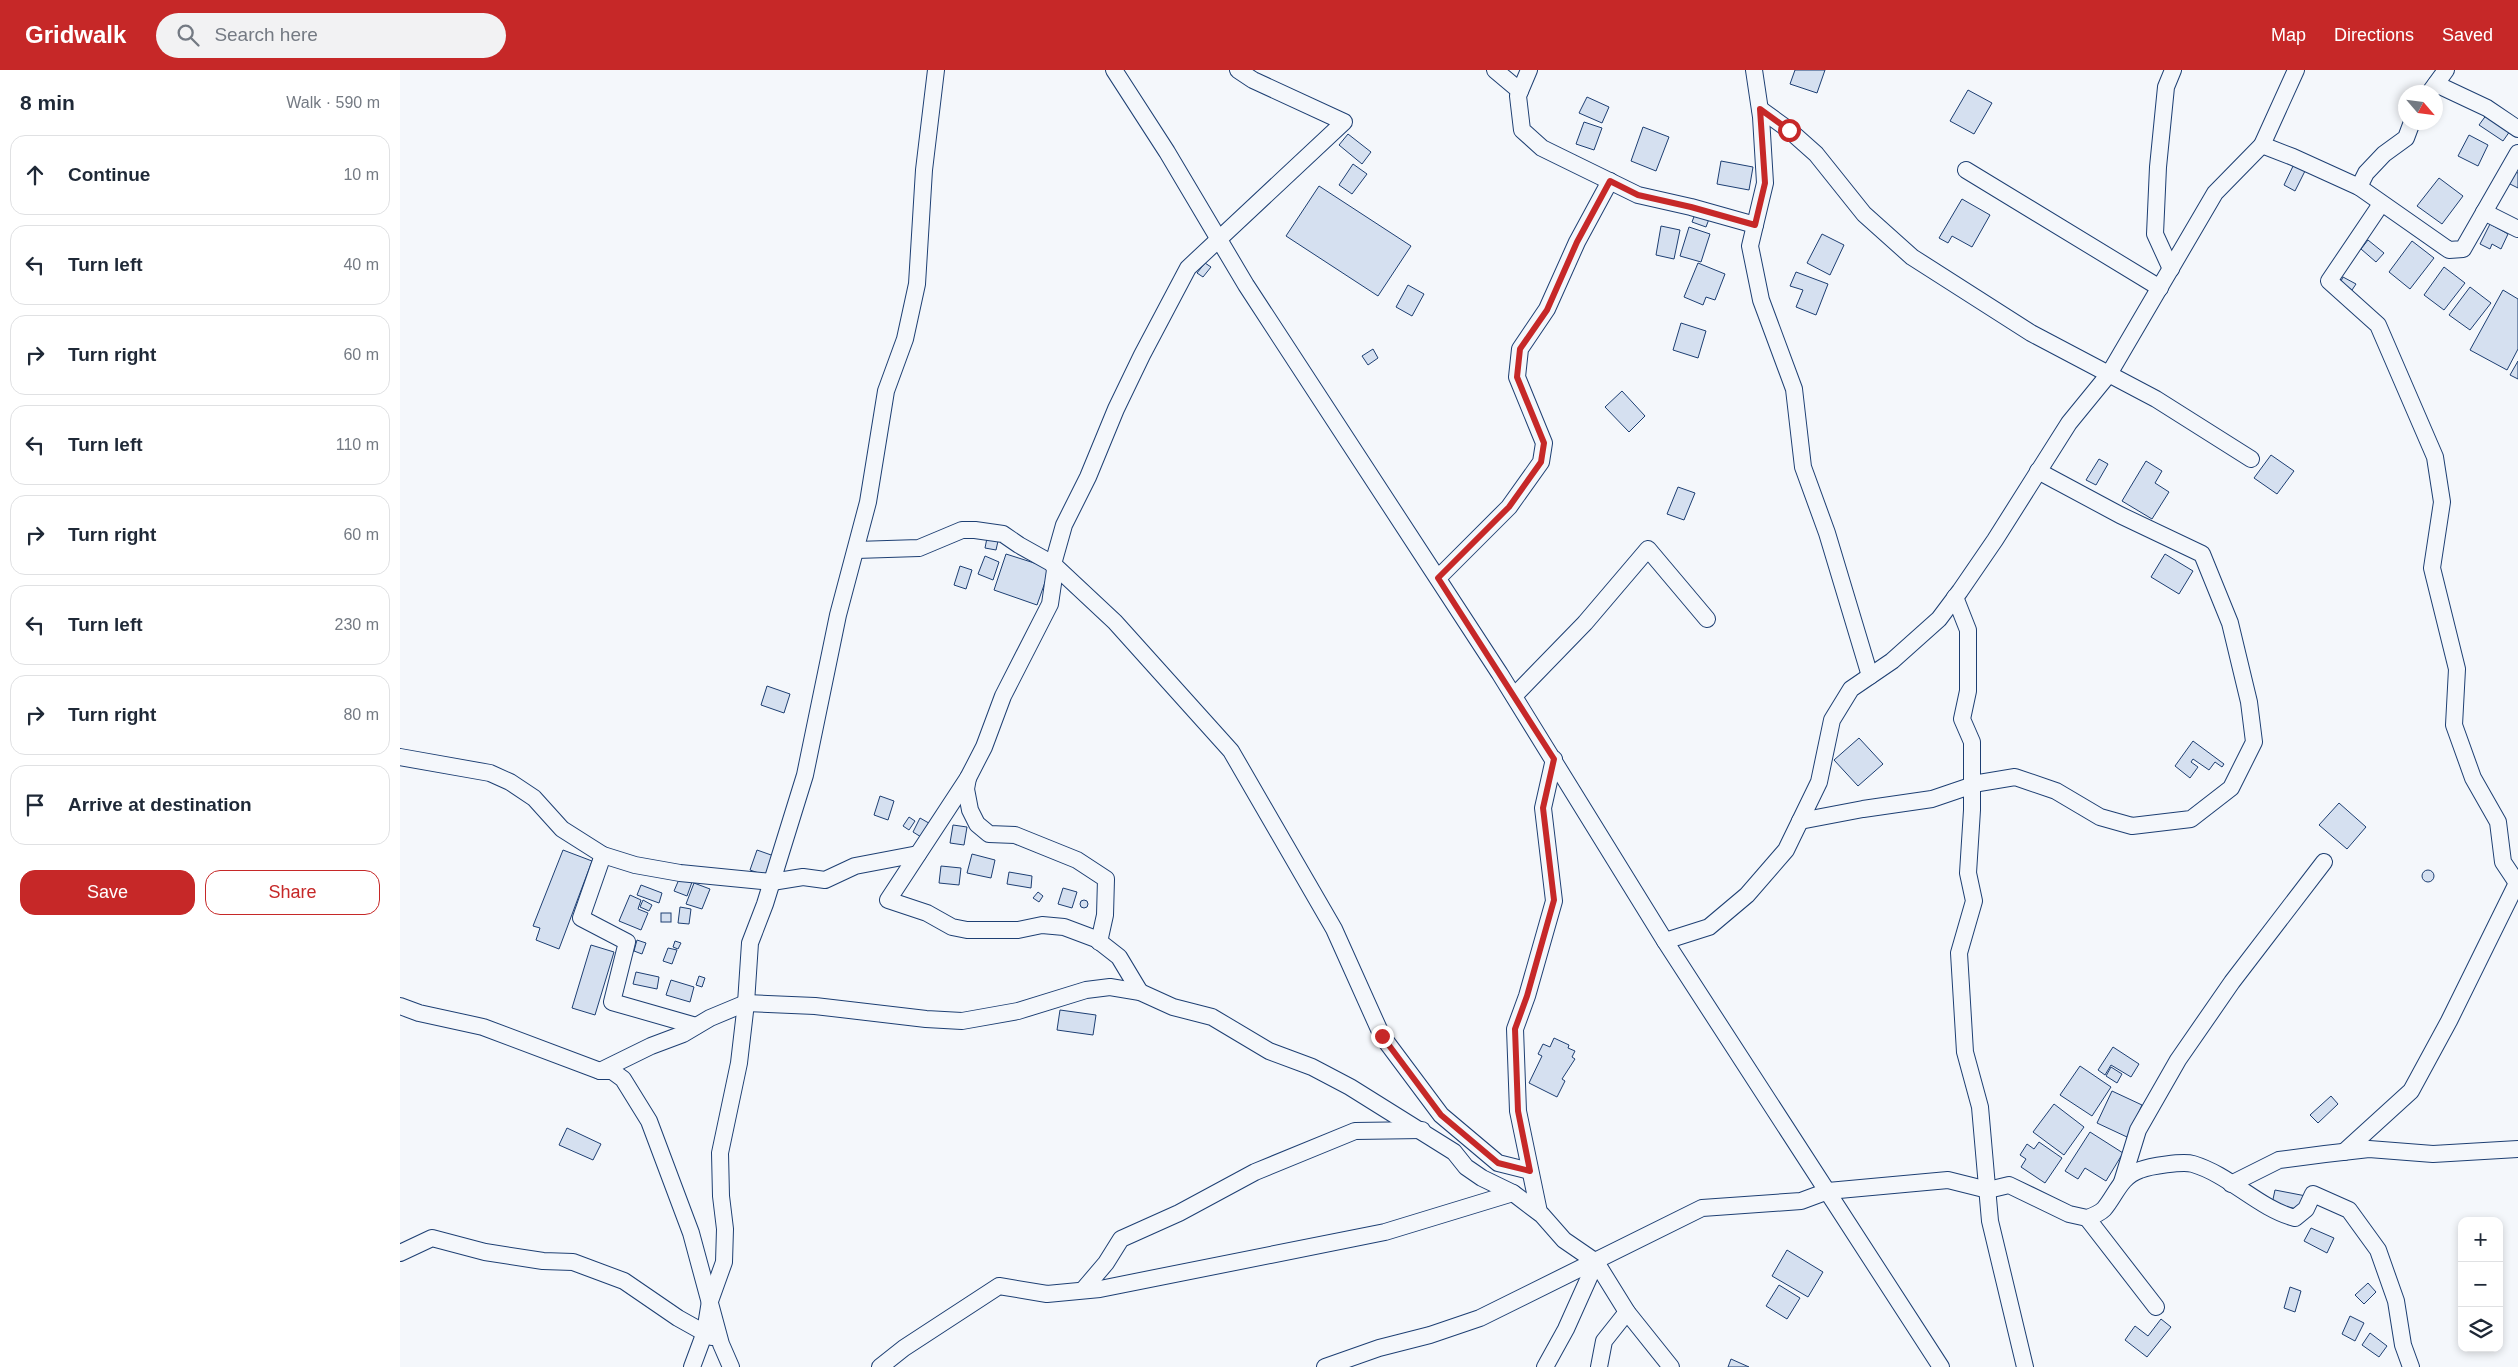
<!DOCTYPE html>
<html lang="en">
<head>
<meta charset="utf-8">
<style>
  body { margin:0; font-family:Arial,sans-serif; background:#f2f2f3; color:#1f2937 }
  .controls { position:absolute; right:15px; bottom:15px; display:grid; overflow:hidden; border-radius:10px; box-shadow:0 2px 8px #0003 }
  .controls button { width:45px; height:45px; display:grid; place-items:center; padding:0; border:0; border-bottom:1px solid #e0e1e3; background:#fff; color:#1f2937; font:25px sans-serif }
  .compass { position:absolute; left:1998px; top:15px; width:45px; height:45px; border-radius:50%; background:#fff; box-shadow:0 2px 8px #0003; rotate:118deg }
  .stop { position:absolute; width:15px; height:15px; margin:-11px; border:4px solid #c62828; border-radius:50%; background:#fff }
  .stop.end { background:#c62828; border-color:#fff; box-shadow:0 1px 5px #0008 }
  .list { margin:0; padding:0; list-style:none }
  h2 { display:flex; justify-content:space-between; align-items:center; height:65px; margin:0; padding:0 20px; font-size:21px }
  h2 small { font-size:16px; font-weight:400; color:#747a83 }
  .list li { display:grid; grid-template-columns:32px 1fr auto; gap:15px; align-items:center; box-sizing:border-box; height:80px; margin:0 10px 10px; padding:0 10px; border:1px solid #e0e1e3; border-radius:15px }
  .list b { display:block; font-size:19px; white-space:nowrap }
  .list em { font-size:16px; font-style:normal; color:#747a83 }
  .actions { display:flex; gap:10px; padding:15px 20px }
  .actions a { flex:1; padding:11px 0; border:1px solid #c62828; border-radius:15px; text-align:center; font-size:18px; color:#c62828 }
  .actions .main { background:#c62828; color:#fff }
  .icon { flex:none; width:28px; height:28px; fill:none; stroke:currentColor; stroke-width:2; stroke-linecap:round; stroke-linejoin:round }
  .map { position:relative; flex:none; width:2118px; height:1297px; overflow:hidden }
  header { display:flex; align-items:center; gap:30px; box-sizing:border-box; height:70px; padding:0 25px; background:#c62828; color:#fff }
  header strong { font-size:24px }
  nav { display:flex; gap:28px; margin-inline-start:auto; font-size:18px }
  .search { width:350px; height:45px; background:#f2f2f3; display:flex; align-items:center; gap:12px; box-sizing:border-box; padding:0 18px; border-radius:28px; color:#747a83; font-size:19px }
  main { display:flex }
  aside { flex:1; background:#fff }
  .map>svg:first-child { display:block }
  .building { fill:#d5e0f0; stroke:#1d3f73 }
  .lines { fill:none; stroke-linecap:round; stroke-linejoin:round }
  .minor-casing { stroke:#1d3f73; stroke-width:18 }
  .minor { stroke:#f4f7fb; stroke-width:16 }
  .route { stroke:#c62828; stroke-width:6 }
</style>
</head>
<body>
<header>
<strong>Gridwalk</strong>
<div class="search"><svg class="icon" aria-label="search" viewBox="0 0 24 24"><circle cx="10" cy="10" r="6"/><path d="M15 15l6 6"/></svg>Search here</div>
<nav><a>Map</a><a>Directions</a><a>Saved</a></nav>
</header>
<main>
<aside>
<h2>8 min<small>Walk · 590 m</small></h2>
<ul class="list">
<li><svg class="icon" aria-label="ahead" viewBox="0 0 24 24"><path d="M12 20V5M6 11l6-6 6 6"/></svg><div><b>Continue</b></div><em>10 m</em></li>
<li><svg class="icon" aria-label="left" viewBox="0 0 24 24"><path d="M17 20v-9H6M10 6l-5 5 5 5"/></svg><div><b>Turn left</b></div><em>40 m</em></li>
<li><svg class="icon" aria-label="right" viewBox="0 0 24 24"><path d="M7 20v-9h11M14 6l5 5-5 5"/></svg><div><b>Turn right</b></div><em>60 m</em></li>
<li><svg class="icon" aria-label="left" viewBox="0 0 24 24"><path d="M17 20v-9H6M10 6l-5 5 5 5"/></svg><div><b>Turn left</b></div><em>110 m</em></li>
<li><svg class="icon" aria-label="right" viewBox="0 0 24 24"><path d="M7 20v-9h11M14 6l5 5-5 5"/></svg><div><b>Turn right</b></div><em>60 m</em></li>
<li><svg class="icon" aria-label="left" viewBox="0 0 24 24"><path d="M17 20v-9H6M10 6l-5 5 5 5"/></svg><div><b>Turn left</b></div><em>230 m</em></li>
<li><svg class="icon" aria-label="right" viewBox="0 0 24 24"><path d="M7 20v-9h11M14 6l5 5-5 5"/></svg><div><b>Turn right</b></div><em>80 m</em></li>
<li><svg class="icon" aria-label="arrive" viewBox="0 0 24 24"><path d="M6 21V4h12l-3 4 3 4H6"/></svg><div><b>Arrive at destination</b></div></li>
</ul>
<div class="actions"><a class="main">Save</a><a>Share</a></div>
</aside>
<div class="map">
<svg width="2118" height="1297" viewBox="0 0 2118 1297">
  <rect width="100%" height="100%" fill="#f4f7fb"/>
  <g class="building">
    <polygon points="1395,0 1425,0 1417,23 1390,14"/>
    <polygon points="1568,20 1592,33 1574,64 1550,51"/>
    <polygon points="1187,27 1209,37 1202,53 1179,43"/>
    <polygon points="2087,44 2110,61 2103,71 2079,55"/>
    <polygon points="1184,52 1202,58 1194,80 1176,74"/>
    <polygon points="1243,57 1269,67 1256,101 1231,91"/>
    <polygon points="948,64 971,82 962,94 939,75"/>
    <polygon points="2069,65 2088,75 2078,96 2058,86"/>
    <polygon points="1321,91 1353,97 1349,120 1317,114"/>
    <polygon points="1895,92 1907,97 1895,121 1884,115"/>
    <polygon points="953,94 967,104 952,124 939,115"/>
    <polygon points="2114,101 2118,103 2118,118 2108,113"/>
    <polygon points="2039,108 2063,126 2042,154 2017,136"/>
    <polygon points="919,116 1011,176 978,226 886,166"/>
    <polygon points="1562,129 1590,145 1572,177 1552,166 1548,173 1539,168"/>
    <polygon points="1295,144 1309,149 1306,157 1292,152"/>
    <polygon points="2090,154 2108,164 2101,179 2092,174 2090,179 2080,174"/>
    <polygon points="1261,156 1280,160 1274,189 1256,185"/>
    <polygon points="1289,157 1310,164 1301,192 1280,186"/>
    <polygon points="1422,164 1444,175 1430,205 1407,193"/>
    <polygon points="1968,170 1984,183 1976,192 1961,179"/>
    <polygon points="2012,171 2034,188 2010,219 1989,202"/>
    <polygon points="805,193 811,197 803,207 797,203"/>
    <polygon points="1298,193 1325,204 1315,230 1306,227 1303,235 1284,227"/>
    <polygon points="2044,197 2065,213 2044,240 2024,225"/>
    <polygon points="1396,202 1428,214 1416,245 1396,237 1403,220 1390,216"/>
    <polygon points="1943,207 1956,214 1952,220 1940,213"/>
    <polygon points="1008,215 1024,224 1012,246 996,237"/>
    <polygon points="2070,217 2091,233 2070,260 2049,245"/>
    <polygon points="2103,220 2118,229 2118,279 2107,300 2070,280"/>
    <polygon points="1281,253 1306,261 1298,288 1273,280"/>
    <polygon points="973,279 978,288 968,295 962,286"/>
    <polygon points="2118,291 2118,309 2110,305"/>
    <polygon points="1222,321 1245,346 1229,362 1205,337"/>
    <polygon points="1871,385 1894,401 1877,424 1854,408"/>
    <polygon points="1699,389 1708,394 1696,415 1686,410"/>
    <polygon points="1746,391 1762,401 1755,413 1769,422 1752,449 1722,431"/>
    <polygon points="1278,417 1295,423 1284,450 1267,444"/>
    <polygon points="587,468 598,471 596,480 585,478"/>
    <polygon points="606,484 650,498 637,535 594,520"/>
    <polygon points="1765,484 1793,501 1779,524 1751,507"/>
    <polygon points="585,486 599,492 593,510 578,504"/>
    <polygon points="560,496 572,500 566,519 554,515"/>
    <polygon points="367,616 390,624 384,643 361,635"/>
    <polygon points="1459,668 1483,694 1458,716 1434,690"/>
    <polygon points="1793,671 1824,694 1822,697 1815,692 1809,700 1793,689 1791,692 1798,697 1790,708 1775,696"/>
    <polygon points="480,726 494,731 488,750 474,745"/>
    <polygon points="1939,733 1966,757 1947,779 1919,755"/>
    <polygon points="509,747 515,751 509,760 503,756"/>
    <polygon points="520,748 534,756 526,770 513,762"/>
    <polygon points="553,755 567,757 564,775 550,773"/>
    <polygon points="163,780 192,791 159,879 136,870 140,858 133,856"/>
    <polygon points="357,780 374,786 367,806 350,800"/>
    <polygon points="572,784 595,790 591,808 567,803"/>
    <polygon points="541,796 561,798 559,815 539,813"/>
    <circle cx="2028" cy="806" r="6"/>
    <polygon points="609,802 632,806 631,818 607,814"/>
    <polygon points="280,807 292,812 287,826 274,821"/>
    <polygon points="294,813 310,819 302,839 286,834"/>
    <polygon points="241,815 262,823 259,833 237,825"/>
    <polygon points="663,818 677,822 672,838 658,834"/>
    <polygon points="638,822 643,826 639,832 633,828"/>
    <polygon points="230,825 241,830 238,839 248,843 241,860 219,851"/>
    <polygon points="243,830 252,835 249,841 240,837"/>
    <circle cx="684" cy="834" r="4"/>
    <polygon points="280,837 291,839 289,854 278,853"/>
    <rect x="261" y="843" width="10" height="9"/>
    <polygon points="237,870 246,873 242,884 234,881"/>
    <polygon points="275,871 281,873 278,879 273,877"/>
    <polygon points="191,875 214,882 195,945 172,938"/>
    <polygon points="268,878 277,880 272,894 263,891"/>
    <polygon points="236,902 259,907 257,919 233,914"/>
    <polygon points="299,906 305,908 302,917 296,915"/>
    <polygon points="271,910 294,917 290,932 266,925"/>
    <polygon points="660,940 696,945 693,965 657,960"/>
    <polygon points="1154,968 1169,975 1168,978 1175,981 1172,987 1175,989 1162,1009 1165,1011 1157,1027 1129,1013 1142,986 1138,984 1143,974 1150,977"/>
    <polygon points="1713,977 1739,994 1731,1007 1711,995 1705,1005 1698,1000"/>
    <polygon points="1680,996 1711,1017 1692,1046 1660,1025"/>
    <polygon points="1711,997 1722,1004 1717,1013 1706,1006"/>
    <polygon points="1712,1021 1742,1035 1727,1067 1697,1053"/>
    <polygon points="1931,1026 1938,1034 1918,1053 1910,1045"/>
    <polygon points="1654,1034 1684,1057 1664,1085 1633,1062"/>
    <polygon points="167,1058 201,1074 193,1090 159,1075"/>
    <polygon points="1690,1062 1723,1083 1706,1111 1685,1098 1678,1109 1665,1101"/>
    <polygon points="1639,1072 1662,1088 1645,1113 1621,1097 1626,1089 1620,1085 1627,1074 1634,1079"/>
    <polygon points="1875,1120 1906,1126 1902,1140 1872,1134"/>
    <polygon points="1911,1158 1934,1168 1927,1183 1904,1171"/>
    <polygon points="1387,1180 1423,1202 1408,1227 1372,1206"/>
    <polygon points="1968,1213 1976,1222 1964,1234 1955,1225"/>
    <polygon points="1379,1215 1400,1228 1387,1249 1366,1236"/>
    <polygon points="1890,1217 1901,1221 1895,1242 1884,1238"/>
    <polygon points="1950,1246 1964,1253 1955,1271 1942,1264"/>
    <polygon points="1761,1249 1771,1257 1747,1287 1725,1270 1735,1256 1748,1266"/>
    <polygon points="1970,1263 1987,1276 1979,1287 1962,1275"/>
    <polygon points="1331,1289 1349,1297 1328,1297"/>
  </g>
  <g class="lines">
    <defs>
      <g id="minor">
        <polyline points="714,0 767,82 846,215 1100,604 1265,871 1541,1297"/>
        <polyline points="1095,0 1120,21"/>
        <polyline points="1129,0 1118,26 1122,60 1142,78 1238,125 1291,137 1355,155"/>
        <polyline points="1354,0 1361,47 1365,113 1350,176 1361,230 1394,319 1403,397 1427,463 1470,606"/>
        <polyline points="2036,14 2087,38 2118,59"/>
        <polyline points="2030,22 2046,0"/>
        <polyline points="1360,39 1389,60 1416,84 1464,144 1512,187 1631,263 1756,329 1851,389"/>
        <polyline points="1862,75 1893,87 1959,117 2049,180 2063,179 2118,83"/>
        <polyline points="1566,100 1760,218"/>
        <polyline points="1959,117 1966,103 1984,84 2006,68 2012,52"/>
        <polyline points="1981,134 1929,211 1978,255 2035,387 2042,432 2032,498 2057,599 2054,655 2073,708 2098,752 2103,792 2117,813"/>
        <polyline points="2084,142 2118,159"/>
        <polyline points="1771,199 1755,164 1758,97 1766,17 1773,0"/>
        <polyline points="456,480 519,478 562,460 575,460 603,464 619,475 653,494 715,552 831,681 934,859 982,966 1041,1045 1098,1093 1130,1101"/>
        <polyline points="1038,508 1109,437 1141,392 1144,373 1117,307 1120,279 1147,239 1177,172 1210,111"/>
        <polyline points="1555,527 1568,560 1568,621 1562,649 1572,672 1572,740 1568,803 1574,831 1559,883 1565,982 1580,1037 1590,1151 1625,1297"/>
        <polyline points="1114,626 1185,553 1248,479 1307,549"/>
        <polyline points="0,687 90,703 110,712 134,728 162,759 203,785 235,795 280,803 372,812 403,807 425,810 455,796 518,784"/>
        <polyline points="568,708 566,719 570,740 577,754 589,764 615,765 677,790 706,809 705,845 699,872"/>
        <polyline points="1400,751 1463,739 1532,729 1579,713 1615,707 1656,721 1700,747 1732,756 1791,749 1831,718 1854,672 1849,632 1830,553 1802,484 1720,445 1638,401"/>
        <polyline points="203,785 181,848 227,872 212,932 296,956"/>
        <polyline points="1265,871 1309,857 1347,825 1386,780 1419,712 1432,650 1451,619 1492,591 1539,549 1560,521 1595,470 1669,353 1709,304 1815,123 1862,75 1896,0"/>
        <polyline points="740,922 719,887 696,869 664,857 642,855 618,860 567,860 552,857 527,843 488,830 568,708 584,677 603,626 650,534 655,500 653,494 664,455 688,407 716,339 742,285 788,198 944,52 853,10 838,0"/>
        <polyline points="0,936 19,943 83,957 200,1001 212,1001 223,1009 249,1051 291,1163 321,1274 331,1297"/>
        <polyline points="200,1001 251,976 283,964 310,948 346,933 415,936 526,949 562,951 618,941 686,920 710,917 740,922 773,937 812,947 869,981 912,997 950,1017 1054,1082 1066,1097 1082,1108 1113,1123 1142,1145 1164,1170 1196,1192 1227,1242 1271,1297"/>
        <polyline points="1944,1082 2011,1021 2049,951 2118,811"/>
        <polyline points="1722,1112 1738,1060 1778,990 1832,912 1924,792"/>
        <polyline points="1831,1114 1879,1090 1925,1084 1969,1079 2033,1084 2118,1079"/>
        <polyline points="1139,1142 1118,1041 1115,959 1127,926 1154,831 1143,738 1154,689"/>
        <polyline points="1687,1148 1756,1237"/>
        <polyline points="0,1183 32,1168 85,1182 143,1191 173,1192 224,1211 278,1248 312,1267"/>
        <polyline points="683,1220 706,1193 721,1169 779,1143 855,1102 955,1061 1022,1060"/>
        <polyline points="292,1297 305,1262 310,1231 324,1192 325,1159 321,1126 320,1083 339,993 346,933 350,873 365,834 405,705 438,545 468,432 486,321 505,269 517,214 524,100 536,0"/>
        <polyline points="480,1297 504,1278 599,1216 647,1224 700,1219 985,1162 1113,1123"/>
        <path d="M 925,1297 L 979,1278 L 1030,1265 L 1080,1248 L 1302,1138 L 1401,1131 L 1428,1121 L 1548,1110 L 1588,1120 L 1609,1115 L 1669,1144 L 1687,1148 C 1693,1146 1700,1143 1704,1139 C 1716,1125 1720,1107 1740,1100 C 1750,1096 1783,1091 1793,1094 C 1830,1105 1858,1138 1895,1148 L 1906,1139 L 1913,1124 L 1949,1140 L 1978,1180 L 1996,1231 L 2003,1275 L 2011,1297"/>
        <polyline points="1145,1297 1166,1259 1196,1192"/>
        <polyline points="1199,1297 1204,1271 1227,1242"/>
      </g>
    </defs>
    <use href="#minor" class="minor-casing"/>
    <use href="#minor" class="minor"/>
  </g>
  <g class="lines">
    <polyline class="route" points="982,966 1041,1045 1098,1093 1130,1101 1118,1041 1115,959 1127,926 1154,830 1143,738 1154,689 1038,508 1109,437 1141,392 1144,373 1117,307 1120,279 1147,240 1177,172 1210,111 1238,125 1291,137 1355,155 1365,113 1360,39 1389,60"/>
  </g>
</svg>
<div class="controls">
<button>+</button>
<button>−</button>
<button><svg class="icon" aria-label="layers" viewBox="0 0 24 24"><path d="M12 4l9 5-9 5-9-5zM3 14l9 5 9-5"/></svg></button>
</div>
<svg class="compass" viewBox="-18 -18 36 36"><path d="M0-13l5 13h-10z" fill="#e53935"/><path d="M0 13l5-13h-10z" fill="#747a83"/></svg>
<div class="stop" style="left:1389px;top:60px"></div>
<div class="stop end" style="left:982px;top:966px"></div>
</div>
</main>
</body>
</html>
